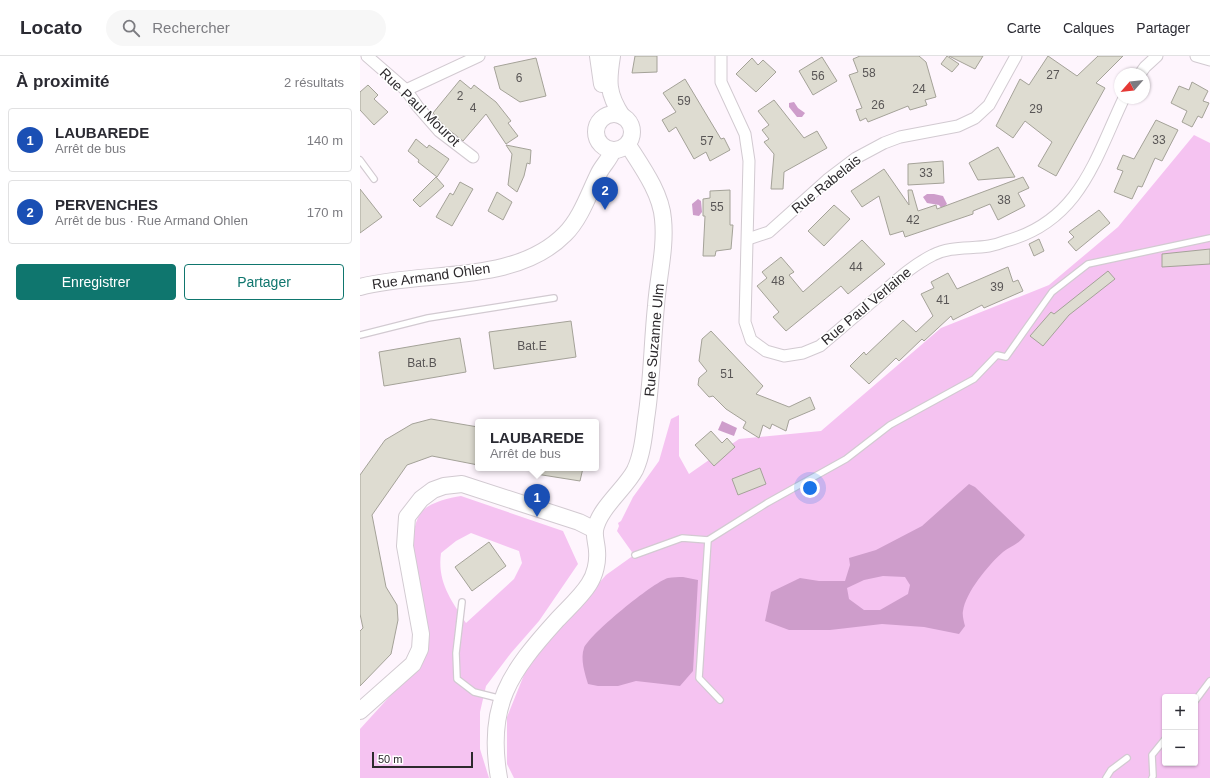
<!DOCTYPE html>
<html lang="fr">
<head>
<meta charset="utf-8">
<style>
  body { margin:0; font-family:Arial,sans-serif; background:#f7f7f7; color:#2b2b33 }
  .controls { position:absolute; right:12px; bottom:12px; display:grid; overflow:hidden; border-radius:4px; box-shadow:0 1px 3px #0004 }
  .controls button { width:36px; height:36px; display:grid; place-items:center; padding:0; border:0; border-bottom:1px solid #e1e1e2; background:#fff; color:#2b2b33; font:20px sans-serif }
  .compass { position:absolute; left:754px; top:12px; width:36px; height:36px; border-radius:50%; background:#fff; box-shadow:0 1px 3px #0004; rotate:242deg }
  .scale { position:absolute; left:12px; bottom:10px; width:101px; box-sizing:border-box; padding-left:4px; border:2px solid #2d2a2d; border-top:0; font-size:11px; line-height:14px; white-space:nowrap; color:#2d2a2d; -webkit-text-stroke:3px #fff; paint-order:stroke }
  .you { position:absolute; left:450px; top:432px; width:14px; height:14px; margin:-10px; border:3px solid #fff; border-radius:50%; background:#1a73e8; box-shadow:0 0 0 6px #1a73e833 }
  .badge { display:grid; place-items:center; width:26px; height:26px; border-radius:50%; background:#0f766e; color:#fff; font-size:13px; font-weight:700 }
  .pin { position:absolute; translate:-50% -33px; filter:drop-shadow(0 1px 2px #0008) }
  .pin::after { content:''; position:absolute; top:21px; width:14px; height:12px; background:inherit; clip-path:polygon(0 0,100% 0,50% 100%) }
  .popup { position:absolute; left:115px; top:363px; width:124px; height:52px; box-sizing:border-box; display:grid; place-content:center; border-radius:4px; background:#fff; filter:drop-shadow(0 1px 3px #0005); font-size:13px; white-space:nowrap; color:#7c7c81 }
  .popup b { font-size:15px; color:#2b2b33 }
  .popup::after { content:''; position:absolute; left:50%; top:100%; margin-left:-8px; border:8px solid transparent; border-top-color:#fff }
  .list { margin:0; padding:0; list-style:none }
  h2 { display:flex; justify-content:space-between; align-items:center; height:52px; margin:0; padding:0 16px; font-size:17px }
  h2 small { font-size:13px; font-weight:400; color:#7c7c81 }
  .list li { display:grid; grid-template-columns:26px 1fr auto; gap:12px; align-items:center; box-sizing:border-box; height:64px; margin:0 8px 8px; padding:0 8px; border:1px solid #e1e1e2; border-radius:4px }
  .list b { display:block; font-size:15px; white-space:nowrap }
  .list p { margin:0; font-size:13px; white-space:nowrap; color:#7c7c81 }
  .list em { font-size:13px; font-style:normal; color:#7c7c81 }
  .actions { display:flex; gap:8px; padding:12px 16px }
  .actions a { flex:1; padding:9px 0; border:1px solid #0f766e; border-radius:4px; text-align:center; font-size:14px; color:#0f766e }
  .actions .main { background:#0f766e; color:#fff }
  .icon { flex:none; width:22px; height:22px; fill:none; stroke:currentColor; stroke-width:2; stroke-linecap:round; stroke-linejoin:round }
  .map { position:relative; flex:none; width:850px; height:722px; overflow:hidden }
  header { display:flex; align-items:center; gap:24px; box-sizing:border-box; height:56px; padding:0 20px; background:#fff; border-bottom:1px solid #e1e1e2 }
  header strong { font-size:19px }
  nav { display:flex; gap:22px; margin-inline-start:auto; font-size:14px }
  .search { width:280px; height:36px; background:#f7f7f7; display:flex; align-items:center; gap:10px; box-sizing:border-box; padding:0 14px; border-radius:22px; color:#7c7c81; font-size:15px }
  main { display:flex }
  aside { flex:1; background:#fff }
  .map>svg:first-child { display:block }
  .green { fill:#f5c3f1; fill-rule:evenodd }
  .water { fill:#ce9dcb; fill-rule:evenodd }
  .building { fill:#dedcd1; stroke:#a4a298 }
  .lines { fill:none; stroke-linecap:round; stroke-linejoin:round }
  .lane-casing { stroke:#d2cad1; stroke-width:8 }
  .street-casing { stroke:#d2cad1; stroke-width:13 }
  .secondary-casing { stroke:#d2cad1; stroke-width:18 }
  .lane { stroke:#fff; stroke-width:5.5 }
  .street { stroke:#fff; stroke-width:11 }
  .secondary { stroke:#fff; stroke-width:16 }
  .labels { text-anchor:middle; stroke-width:3; stroke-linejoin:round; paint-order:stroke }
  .number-label { font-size:12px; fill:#595656 }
  .street-label { font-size:14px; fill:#2d2a2d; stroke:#fff }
</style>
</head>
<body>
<header>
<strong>Locato</strong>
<div class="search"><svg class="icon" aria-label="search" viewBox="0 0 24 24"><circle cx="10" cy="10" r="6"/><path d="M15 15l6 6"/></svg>Rechercher</div>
<nav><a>Carte</a><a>Calques</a><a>Partager</a></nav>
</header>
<main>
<aside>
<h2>À proximité<small>2 résultats</small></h2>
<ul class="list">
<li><span class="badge" style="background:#1a4fb4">1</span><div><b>LAUBAREDE</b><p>Arrêt de bus</p></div><em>140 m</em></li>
<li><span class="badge" style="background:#1a4fb4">2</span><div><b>PERVENCHES</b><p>Arrêt de bus · Rue Armand Ohlen</p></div><em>170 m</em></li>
</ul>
<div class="actions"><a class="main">Enregistrer</a><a>Partager</a></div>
</aside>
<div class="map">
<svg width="850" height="722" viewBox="0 0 850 722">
  <rect width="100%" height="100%" fill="#fef5fd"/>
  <g class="green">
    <path d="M 834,79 L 850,87 L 850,722 L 154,722 L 147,708 L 147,661 L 168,609 L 246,519 L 274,499 L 257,475 L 259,470 L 258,467 L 261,465 L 273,441 L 299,405 L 311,363 L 319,359 L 319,400 L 329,418 L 379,383 L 461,375 L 581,272 L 689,229 L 758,171 ZM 805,641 L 835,641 L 835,707 L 805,707 Z"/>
    <path d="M 101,440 L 203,475 L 218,508 L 179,565 L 151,597 L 126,630 L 120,656 L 120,693 L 129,722 L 0,722 L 0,673 L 61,606 C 58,571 42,487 60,458 C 67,447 88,442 101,440 ZM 111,477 L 159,495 L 162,507 L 154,523 L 106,567 C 91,544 77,526 81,497 L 96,485 Z"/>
  </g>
  <g class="water">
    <polygon points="434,46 438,52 445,57 442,61 437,61 429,51 429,47"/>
    <polygon points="567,138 574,138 583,140 587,148 582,153 579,149 567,147 563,141"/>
    <polygon points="338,143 341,145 342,156 339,160 333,159 332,148"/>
    <polygon points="362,365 377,372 374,380 358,374"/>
    <path d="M 609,428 L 615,431 L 665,479 C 661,487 650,490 643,496 C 629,508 605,537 603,555 C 602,559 604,566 605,570 L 599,578 L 564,571 L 522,568 L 470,574 L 429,574 L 405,565 L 411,536 L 440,522 L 459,525 L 485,525 L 490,509 L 489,502 L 516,494 L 562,470 ZM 523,520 L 545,521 L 550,529 L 548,538 L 520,554 L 504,554 L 489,543 L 487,532 L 504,524 Z"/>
    <path d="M 323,521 L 338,524 L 333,615 L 320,630 L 276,625 L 258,630 L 238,630 L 228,628 C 225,618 220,603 224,592 C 230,578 292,527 308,522 C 313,521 318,521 323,521 Z"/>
  </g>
  <g class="building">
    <polygon points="275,0 297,0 297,16 272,17"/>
    <polygon points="500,0 559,0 566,6 576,41 565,44 567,49 550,54 548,50 508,66 506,62 500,65 496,54 502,52 489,19 498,16 493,3"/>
    <polygon points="587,0 599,8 592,16 581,8"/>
    <polygon points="589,0 623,0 615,13"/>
    <polygon points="688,0 717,20 738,0 763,0 736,27 745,32 696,120 678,110 692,86 665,65 653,82 636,70 660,23 669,29"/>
    <polygon points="462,1 477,25 453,39 439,15"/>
    <polygon points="176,2 186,40 160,46 140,33 134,11"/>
    <polygon points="392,2 398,9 403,4 416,16 396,36 376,18"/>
    <polygon points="325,23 361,83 364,82 370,94 350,105 346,96 334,103 316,71 309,76 302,64 316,56 303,37"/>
    <polygon points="100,24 111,33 114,29 136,46 151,65 148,67 158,80 146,88 126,58 103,85 84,70 73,57"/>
    <polygon points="832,26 848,35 843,45 849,47 842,62 838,60 832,71 822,66 827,55 811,47 819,30 829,34"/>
    <polygon points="8,29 18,39 14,43 28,56 14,69 0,54 0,36"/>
    <polygon points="414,44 444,82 457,75 467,92 424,116 423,133 411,133 414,98 404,86 409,83 402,74 409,69 398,55"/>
    <polygon points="796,64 818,74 802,105 795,102 782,131 778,130 772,143 754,136 763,115 757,113 763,99 774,103"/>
    <polygon points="56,83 67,92 69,89 89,103 77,121 58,106 59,104 48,95"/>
    <polygon points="146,89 171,94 170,108 167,107 164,120 157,136 148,129 152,98"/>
    <polygon points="638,91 655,121 618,124 609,107"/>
    <polygon points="583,105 584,127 548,129 548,108"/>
    <polygon points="524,113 549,149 548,134 552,134 558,155 576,149 577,153 663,121 669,132 658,137 665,150 638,164 630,148 613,155 613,158 545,181 543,175 530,179 519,140 502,151 491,135"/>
    <polygon points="76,121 84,130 60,151 53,144"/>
    <polygon points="100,126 113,133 92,170 76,161 90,137 93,139"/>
    <polygon points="0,133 22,161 0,177"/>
    <polygon points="370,134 370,169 373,169 371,193 356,195 355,200 343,200 345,160 343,160 343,143 350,142 350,135"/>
    <polygon points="137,136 152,146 143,164 128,155"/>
    <polygon points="474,149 490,163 464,190 448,175"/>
    <polygon points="739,154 750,167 716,195 708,186 714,181 709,176"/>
    <polygon points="679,183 684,195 674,200 669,188"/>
    <polygon points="502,184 525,208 488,238 481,230 426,275 413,261 419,256 397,230 407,222 402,216 421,201 434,216 429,219 443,236"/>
    <polygon points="850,193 850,208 802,211 802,198"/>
    <polygon points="648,211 653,226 658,224 663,235 624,252 622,249 593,264 591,260 564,285 562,283 539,305 536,302 509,328 490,310 504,296 506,299 543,264 556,276 573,260 561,238 574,232 571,226 588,217 597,233"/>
    <polygon points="748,215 755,223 709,259 683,290 670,280 691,256 694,258"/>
    <polygon points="211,265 216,301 134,313 129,276"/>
    <polygon points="351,275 403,330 396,338 429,351 450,341 455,353 429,364 426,375 412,368 410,373 403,369 399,382 383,372 386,366 366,353 353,340 349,341 338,329 339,322 347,315 339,305 342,283"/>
    <polygon points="100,282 106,316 24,330 19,296"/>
    <polygon points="71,363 118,371 118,409 72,400 47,409 12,459 26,531 37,549 38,564 31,598 0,630 0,575 3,572 0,558 0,419 25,384 52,368"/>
    <polygon points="351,375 362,387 367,382 375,391 354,410 335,389"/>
    <polygon points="176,412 223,412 220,425 176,418"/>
    <polygon points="400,412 406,428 378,439 372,423"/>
    <polygon points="129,486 146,510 112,535 95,511"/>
  </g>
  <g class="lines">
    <defs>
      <g id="lane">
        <polyline points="0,104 14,123"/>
        <polyline points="0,279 68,262 194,242"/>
        <polyline points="348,484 339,622 360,644"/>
        <polyline points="275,499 322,482 348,484 407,447 486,403 530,369 614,323 637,299 646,301 692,236 728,208 850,182"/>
        <polyline points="102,546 96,597 97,623 114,636 142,643"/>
        <polyline points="835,645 850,625"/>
        <polyline points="746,722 751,714 767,702"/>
        <polyline points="792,722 793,720 792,699 805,683"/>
      </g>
      <g id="street">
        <polyline points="7,0 46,34 58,51 79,75 113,101"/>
        <path d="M 361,0 L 361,26 L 385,78 L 389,105 L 385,266 L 391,284 L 406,295 L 424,300 L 443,297 L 460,290 C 481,272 501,255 522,237 C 538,223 553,209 573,199 C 590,190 610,193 629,190 C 635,189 641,187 646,185 C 720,165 735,103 764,42"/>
        <polyline points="836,0 850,4"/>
        <polyline points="780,18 785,11 797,0"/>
        <polyline points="46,34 119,0"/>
        <polyline points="388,183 409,176 467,124 496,102 524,87 540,81 598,70 615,62 629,49 656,0"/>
      </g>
      <g id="secondary">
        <polyline points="238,0 242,28"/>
        <path d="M 252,0 C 248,25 247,37 262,60"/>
        <circle cx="254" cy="76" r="18"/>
        <path d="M 0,231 C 64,214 155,229 205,178 C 221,162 229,137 239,117 C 243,109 250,103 253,94"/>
        <polyline points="0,655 53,608 60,593 61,578 45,490 47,461 61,443 73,434 84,430 102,428 219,466 235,474"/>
        <path d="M 139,722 C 126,649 150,616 197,564 C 207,553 221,541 229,528 C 235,519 238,506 237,495 C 237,489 234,481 235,474 C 239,452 266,432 275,414 C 282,399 284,380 286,363 C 292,326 292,288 296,250 C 298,221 306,192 303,163 C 301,137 282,111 268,89"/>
      </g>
    </defs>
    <use href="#lane" class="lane-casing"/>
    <use href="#street" class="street-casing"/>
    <use href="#secondary" class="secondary-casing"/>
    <use href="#lane" class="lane"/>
    <use href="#street" class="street"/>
    <use href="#secondary" class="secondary"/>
  </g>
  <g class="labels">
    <g class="number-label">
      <text x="509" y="21">58</text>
      <text x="693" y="23">27</text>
      <text x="458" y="24">56</text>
      <text x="159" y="26">6</text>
      <text x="559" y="37">24</text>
      <text x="100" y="44">2</text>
      <text x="324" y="49">59</text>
      <text x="518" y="53">26</text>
      <text x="113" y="56">4</text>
      <text x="676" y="57">29</text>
      <text x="799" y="88">33</text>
      <text x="347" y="89">57</text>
      <text x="566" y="121">33</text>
      <text x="644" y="148">38</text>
      <text x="357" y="155">55</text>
      <text x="553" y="168">42</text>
      <text x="496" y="215">44</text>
      <text x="418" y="229">48</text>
      <text x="637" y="235">39</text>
      <text x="583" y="248">41</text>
      <text x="172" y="294">Bat.E</text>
      <text x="62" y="311">Bat.B</text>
      <text x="367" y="322">51</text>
    </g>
    <g class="street-label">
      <text transform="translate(60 51) rotate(44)" y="5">Rue Paul Mourot</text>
      <text transform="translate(466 128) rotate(-39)" y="5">Rue Rabelais</text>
      <text transform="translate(71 220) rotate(-8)" y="5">Rue Armand Ohlen</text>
      <text transform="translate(506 250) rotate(-40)" y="5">Rue Paul Verlaine</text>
      <text transform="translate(294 284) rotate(-85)" y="5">Rue Suzanne Ulm</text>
    </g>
  </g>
</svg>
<div class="controls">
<button>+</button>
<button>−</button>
</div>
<svg class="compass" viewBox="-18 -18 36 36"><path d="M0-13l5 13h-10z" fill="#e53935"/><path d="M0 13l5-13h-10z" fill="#7c7c81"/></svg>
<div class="scale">50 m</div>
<div class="you"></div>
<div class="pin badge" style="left:177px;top:461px;background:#1a4fb4">1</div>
<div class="popup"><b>LAUBAREDE</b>Arrêt de bus</div>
<div class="pin badge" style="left:245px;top:154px;background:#1a4fb4">2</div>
</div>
</main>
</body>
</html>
